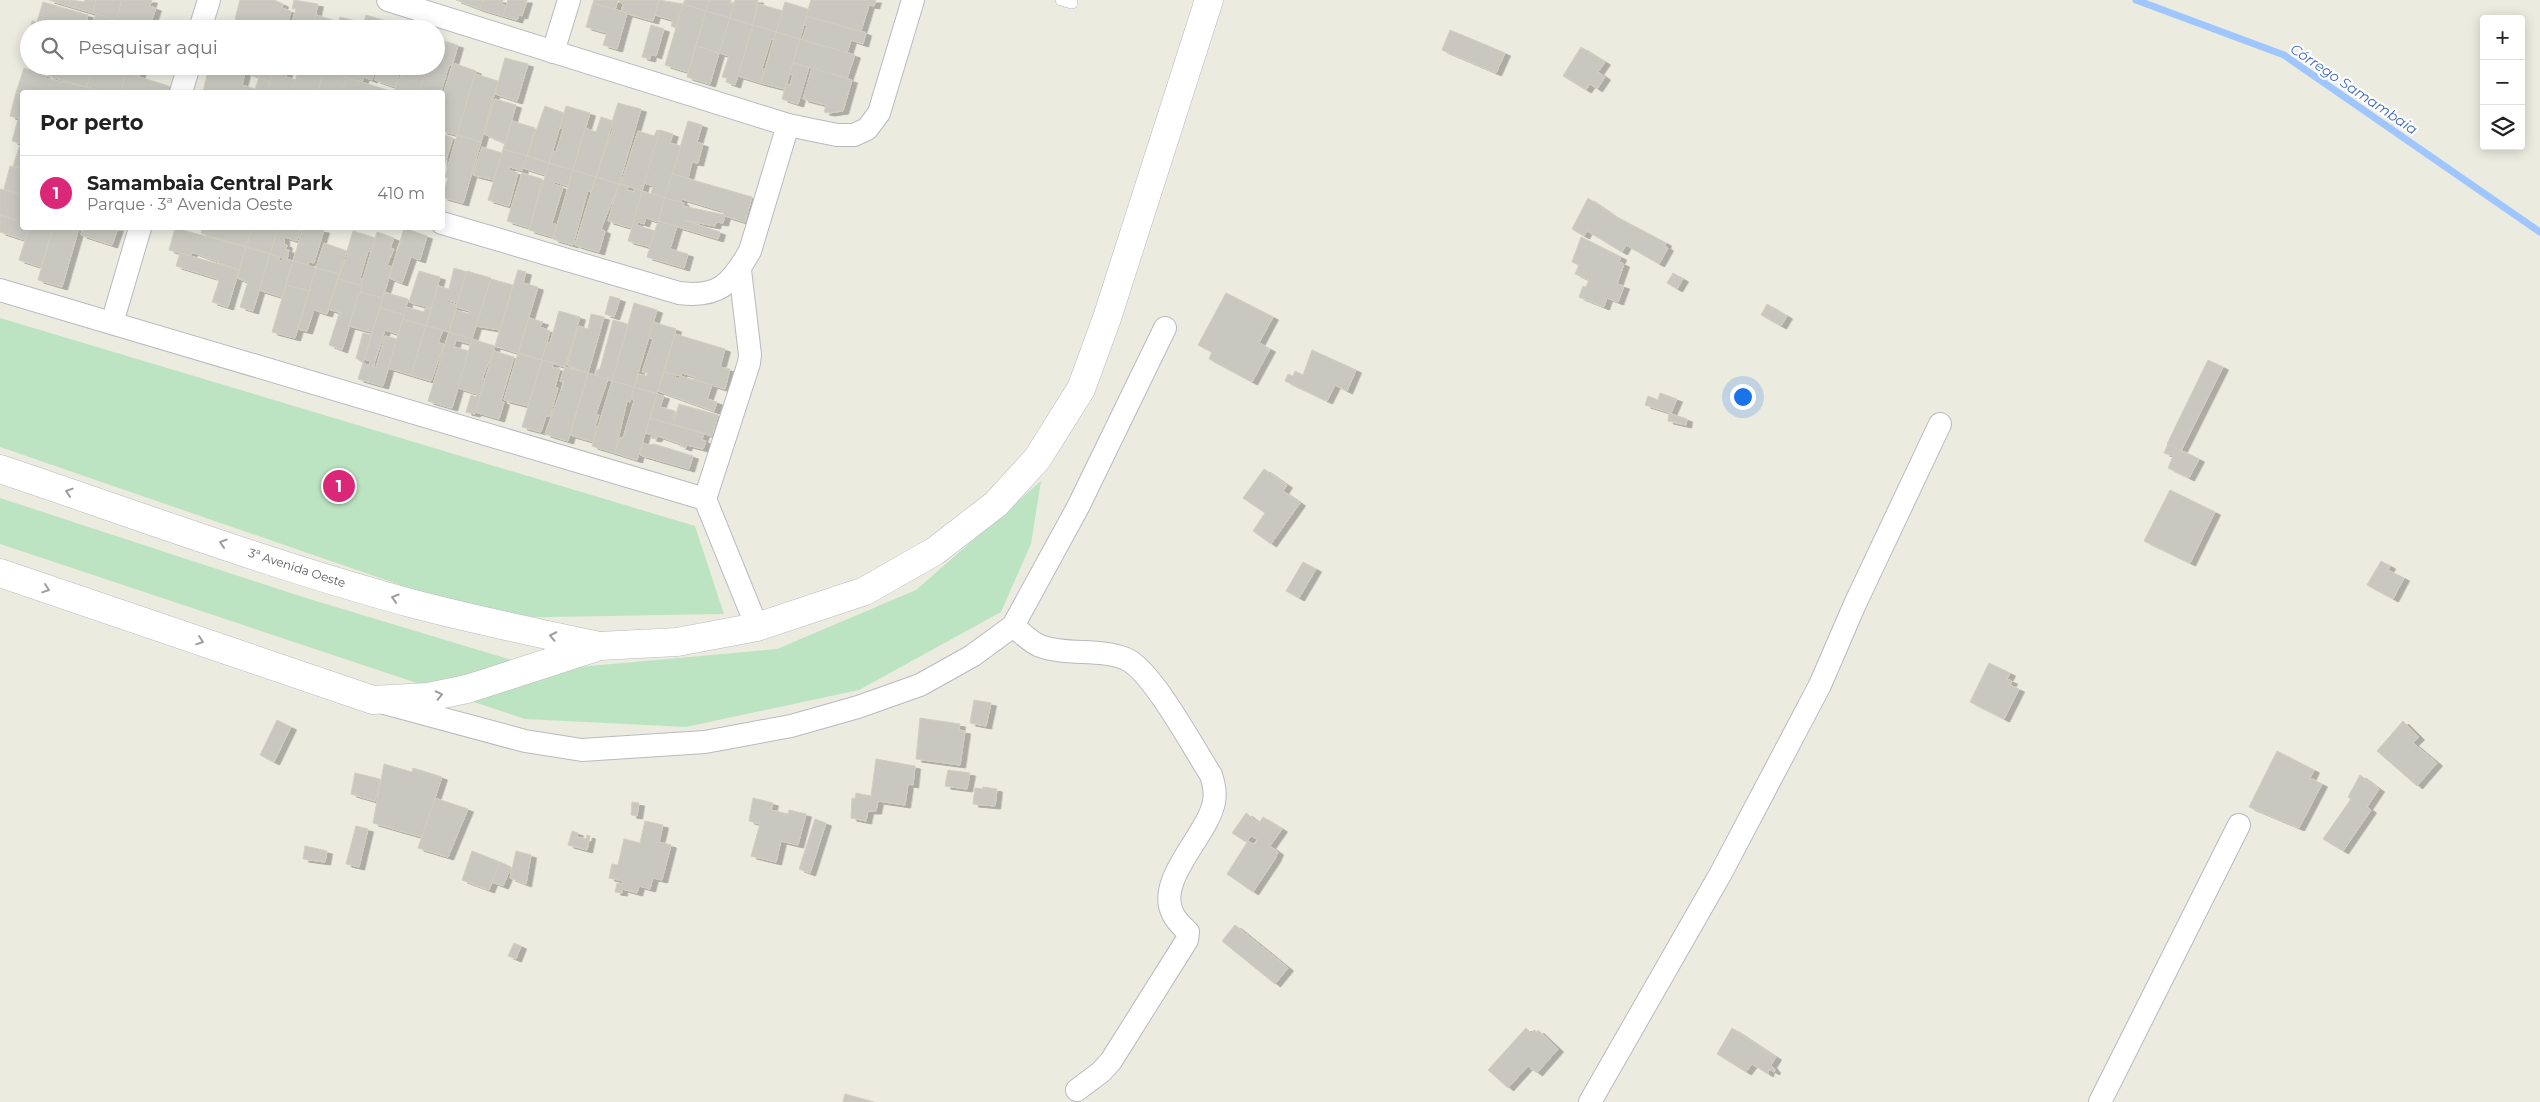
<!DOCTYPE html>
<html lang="pt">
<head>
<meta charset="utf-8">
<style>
  body { margin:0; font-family:Montserrat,sans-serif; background:#f6f6f6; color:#222 }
  .controls { position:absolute; right:15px; top:15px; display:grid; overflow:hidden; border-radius:5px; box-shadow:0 2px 12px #0003 }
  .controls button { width:45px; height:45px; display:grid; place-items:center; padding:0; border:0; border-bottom:1px solid #e0e0e0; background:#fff; color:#222; font:25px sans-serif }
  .you { position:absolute; left:1742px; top:396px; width:18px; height:18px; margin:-12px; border:4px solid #fff; border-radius:50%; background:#1a73e8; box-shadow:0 0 0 8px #1a73e833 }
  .badge { display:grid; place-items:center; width:32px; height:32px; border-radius:50%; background:#db2777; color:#fff; font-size:16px; font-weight:700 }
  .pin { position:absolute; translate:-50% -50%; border:2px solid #fff; box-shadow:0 1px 5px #0006 }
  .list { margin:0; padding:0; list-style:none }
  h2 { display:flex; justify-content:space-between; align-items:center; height:65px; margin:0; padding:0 20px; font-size:21px }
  h2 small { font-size:16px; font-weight:400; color:#767676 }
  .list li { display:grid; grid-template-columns:32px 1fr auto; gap:15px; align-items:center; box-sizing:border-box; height:75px; padding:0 20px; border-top:1px solid #e0e0e0 }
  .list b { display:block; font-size:19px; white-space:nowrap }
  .list p { margin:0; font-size:16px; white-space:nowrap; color:#767676 }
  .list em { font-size:16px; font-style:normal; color:#767676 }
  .icon { flex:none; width:28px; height:28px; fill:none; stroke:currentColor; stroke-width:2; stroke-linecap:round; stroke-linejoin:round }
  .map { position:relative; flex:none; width:2540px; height:1102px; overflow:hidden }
  .search { position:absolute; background:#fff; box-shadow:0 2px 12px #0003; left:20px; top:20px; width:425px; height:55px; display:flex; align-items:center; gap:12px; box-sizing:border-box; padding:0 18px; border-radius:28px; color:#767676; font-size:19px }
  .panel { position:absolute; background:#fff; box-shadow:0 2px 12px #0003; left:20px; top:90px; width:425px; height:140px; border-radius:5px }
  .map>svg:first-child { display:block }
  .green { fill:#bde4c2 }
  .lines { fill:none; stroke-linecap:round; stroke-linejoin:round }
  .stream { stroke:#9fc6fe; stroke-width:7 }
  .building { fill:#c9c8c0; stroke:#d1cebf; filter:url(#shadow) }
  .service-casing { stroke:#b8babf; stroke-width:12 }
  .minor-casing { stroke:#b8babf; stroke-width:24 }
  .tertiary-casing { stroke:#b8babf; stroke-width:29 }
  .service { stroke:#fff; stroke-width:11 }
  .minor { stroke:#fff; stroke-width:22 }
  .tertiary { stroke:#fff; stroke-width:28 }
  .oneway { stroke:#9b9da0 }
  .labels { text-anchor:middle; stroke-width:4.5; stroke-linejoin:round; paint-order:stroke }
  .street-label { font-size:12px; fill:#595c61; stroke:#fff }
  .water-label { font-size:14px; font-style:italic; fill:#426dc0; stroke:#fff }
</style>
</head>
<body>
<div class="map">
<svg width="2540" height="1102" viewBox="0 0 2540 1102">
  <defs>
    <filter id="shadow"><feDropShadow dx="5.5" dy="3" stdDeviation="0" flood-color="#0004"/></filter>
  </defs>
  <rect width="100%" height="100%" fill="#ecebe0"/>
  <g class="green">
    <polygon points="0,318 695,526 724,614 496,618 0,447"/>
    <polygon points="1041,481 1031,544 1001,612 859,690 686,727 525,719 0,544 0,498 306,598 545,670 777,649 916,590"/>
  </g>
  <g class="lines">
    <polyline class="stream" points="2136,0 2284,55 2540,232"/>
  </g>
  <g class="building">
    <polygon points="49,0 70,0 69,6"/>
    <polygon points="70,0 84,2 85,0 96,0 93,13 69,6"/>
    <polygon points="96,0 122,0 116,20 93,13"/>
    <polygon points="122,0 152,0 150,6 156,8 151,22 154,23 152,29 116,20"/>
    <polygon points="240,0 274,0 283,4 282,8 291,11 286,29 266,29 235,19"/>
    <polygon points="294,0 318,4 312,29 290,29 296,9 292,9"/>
    <polygon points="456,0 483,0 480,9"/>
    <polygon points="483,0 503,0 502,4 506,6 503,16 480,9"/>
    <polygon points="508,0 527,0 522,16 519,15 517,20 503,16"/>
    <polygon points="594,0 618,0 615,10 593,3"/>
    <polygon points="618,0 659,0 653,21 621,12 623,5"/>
    <polygon points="659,0 683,4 676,28 671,26 673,20 655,15"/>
    <polygon points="685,0 710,0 706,11 683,4"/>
    <polygon points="710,0 731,0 730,3 734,4 730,18 706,11"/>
    <polygon points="735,0 758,0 753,25 730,18"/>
    <polygon points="811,0 876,0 874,6 869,5 861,31 866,33 806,16"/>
    <polygon points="43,2 88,15 84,29 59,29 37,22"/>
    <polygon points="785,2 808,9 800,39 776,32"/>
    <polygon points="593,3 627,13 617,49 603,45 607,33 586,27"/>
    <polygon points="683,4 706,11 688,72 665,65"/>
    <polygon points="759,4 783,11 776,32 753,25"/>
    <polygon points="706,11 730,18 719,53 696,46"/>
    <polygon points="96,14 116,20 143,28 91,29 92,26 96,27 96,24 93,23"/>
    <polygon points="316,15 339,22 337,29 312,29"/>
    <polygon points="366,15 390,22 388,29 362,29"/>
    <polygon points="806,16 866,33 863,44 851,40 847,53 802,40 807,26 804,25"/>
    <polygon points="340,17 364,23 362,29 337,29"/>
    <polygon points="730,18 753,25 735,85 726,82 727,78 722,77 729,56 719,53"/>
    <polygon points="240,20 266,29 237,29"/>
    <polygon points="32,21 47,25 56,29 30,29"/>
    <polygon points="390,22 412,29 388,29"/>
    <polygon points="651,25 664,29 656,56 651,54 650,59 642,57"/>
    <polygon points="753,25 776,32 774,40 771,39 765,59 762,68 765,69 761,83 738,76"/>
    <polygon points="1450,30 1505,53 1496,73 1442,50"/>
    <polygon points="776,32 800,39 785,89 761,83"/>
    <polygon points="436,39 458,45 452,66 449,65 441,92 419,92 427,66 436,66"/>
    <polygon points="800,39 855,55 847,79 793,63"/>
    <polygon points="26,44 29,45 29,61 24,59"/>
    <polygon points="696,46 719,53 710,84 687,77"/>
    <polygon points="1581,47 1605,62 1598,72 1605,77 1597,89 1590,84 1586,90 1563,76"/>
    <polygon points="505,58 528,64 517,101 495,94"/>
    <polygon points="453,63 476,71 457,135 442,131 442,98"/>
    <polygon points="793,63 809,67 798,104 782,99 786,84 790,85 793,75 789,74"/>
    <polygon points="51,66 93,66 87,87 48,76"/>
    <polygon points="93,66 102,66 126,73 121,92 105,92 87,87"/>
    <polygon points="102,66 142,66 139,77"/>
    <polygon points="209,66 223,66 245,73 242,85 255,89 259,78 270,82 267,92 203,92"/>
    <polygon points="231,66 270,68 268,74 272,75 270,82"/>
    <polygon points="275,66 300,66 297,76 288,68 286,77 296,80 292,92 267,92"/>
    <polygon points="300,66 324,71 317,92 292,92"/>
    <polygon points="307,66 325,66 324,71"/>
    <polygon points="325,66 350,66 347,78 324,71"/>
    <polygon points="354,66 376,66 372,80 364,77 362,82 347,78 350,68 353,70"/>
    <polygon points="379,66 401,66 395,87 375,80"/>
    <polygon points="24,68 45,75 45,78 94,89 93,92 16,93"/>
    <polygon points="404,68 425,75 419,92 394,92"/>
    <polygon points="812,68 852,80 843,111 829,113 824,112 826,105 803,99"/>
    <polygon points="324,71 347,78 342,92 318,92"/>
    <polygon points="126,73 169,86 167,92 121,92"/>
    <polygon points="475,74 498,81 481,142 457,135"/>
    <polygon points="347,78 371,85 369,92 342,92"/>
    <polygon points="371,85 394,92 369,92"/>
    <polygon points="16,93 22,95 22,119 10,116"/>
    <polygon points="495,99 516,105 505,143 484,134"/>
    <polygon points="618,103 641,109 619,184 596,177 613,129 610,128"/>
    <polygon points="545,106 564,113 549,163 527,156"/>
    <polygon points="566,106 590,113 573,170 549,163 553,151 556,152 563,129 560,128"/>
    <polygon points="601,117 613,121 596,177 573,170 585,128 596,132"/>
    <polygon points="18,120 22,121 22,144 12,141"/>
    <polygon points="512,121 535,128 527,156 503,149"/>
    <polygon points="688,121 702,125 697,142 703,144 698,163 692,162 688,178 691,179 672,174"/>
    <polygon points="657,130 660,131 642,191 621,184 638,131 654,136"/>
    <polygon points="660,130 673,134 670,143 681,146 665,198 651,193 653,186 644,183"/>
    <polygon points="442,134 453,138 442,172"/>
    <polygon points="457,135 481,142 463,203 442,197 448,178 445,177"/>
    <polygon points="20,145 22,146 22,169 13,166"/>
    <polygon points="482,147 502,153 494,180 473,175"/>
    <polygon points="503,149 527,156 522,171 510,167 509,170 518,173 509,206 488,200"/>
    <polygon points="527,156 549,163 546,175 523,168"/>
    <polygon points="549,163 573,170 568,186 555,182 554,184 563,187 552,223 557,225 553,237 529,230"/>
    <polygon points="10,166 22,169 22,194 4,189"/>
    <polygon points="573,170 596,177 591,192 588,190 573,245 553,239"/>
    <polygon points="522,173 542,179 530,228 507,221"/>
    <polygon points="672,174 752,197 745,222 725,216 722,211 682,199 681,202 665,198"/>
    <polygon points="596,177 619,184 601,229 605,231 599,252 575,245"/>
    <polygon points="619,184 628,186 627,190 634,192 635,188 642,191 632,228 608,221"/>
    <polygon points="0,189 22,194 22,222 0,215"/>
    <polygon points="642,191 665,198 658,222 646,218 644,224 638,222 637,225 633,224"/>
    <polygon points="665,198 684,203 683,206 725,215 723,223 716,222 715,226 684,220 720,232 718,239 658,221"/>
    <polygon points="1588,198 1613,215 1666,243 1665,246 1668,248 1659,264 1626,245 1622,252 1587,231 1584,236 1572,229"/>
    <polygon points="0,215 22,222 22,228 29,228 25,240 0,232"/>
    <polygon points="658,221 677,226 670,249 688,254 684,268 647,257"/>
    <polygon points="633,224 655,231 650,247 628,241"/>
    <polygon points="29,228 53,228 41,267 19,260"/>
    <polygon points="53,228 79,228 62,287 38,280"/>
    <polygon points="83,228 118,228 112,245 81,235"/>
    <polygon points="175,228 246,247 239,270 192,252 191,256 169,250"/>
    <polygon points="202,228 252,228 246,247 201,233"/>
    <polygon points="252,228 278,228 270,254 246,247"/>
    <polygon points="278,228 301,228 297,241 284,237 284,244 287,245 286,250 289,250 287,259 270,254"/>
    <polygon points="303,228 324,230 314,263 309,262 308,265 293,261"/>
    <polygon points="404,228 427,236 420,260 411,257 402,283 389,278"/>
    <polygon points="353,231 376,238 372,252 368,251 360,278 363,280 362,286 338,279 348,255 346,254"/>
    <polygon points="377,232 394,238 390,248 394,249 387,265 392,267 383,298 359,292"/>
    <polygon points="1581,237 1621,257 1619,262 1624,264 1617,284 1624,286 1618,302 1607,298 1604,307 1579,297 1583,286 1586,287 1589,280 1575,274 1579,265 1572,262"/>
    <polygon points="324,243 347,251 339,274 316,268"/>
    <polygon points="246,247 270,254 253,311 240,307 248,282 237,278"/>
    <polygon points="180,253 239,270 228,307 212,302 219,281 215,278 176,266"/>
    <polygon points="270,254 279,257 279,260 282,261 283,258 293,261 282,297 259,290"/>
    <polygon points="293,261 316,268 309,291 286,285"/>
    <polygon points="316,268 339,274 327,314 314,310 307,331 298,329"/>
    <polygon points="454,268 467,272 458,303 448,300 447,302 457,305 449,332 426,326 438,286 449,289"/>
    <polygon points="518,270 526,272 523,283 538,287 518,353 495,346"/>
    <polygon points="419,271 440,277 431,308 409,302"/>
    <polygon points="467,271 491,278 472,339 449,332 456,310 469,314 470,311 456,307"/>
    <polygon points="1673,273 1683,279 1677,289 1667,283"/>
    <polygon points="338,279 362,286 342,350 329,345 339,314 342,313 328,309"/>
    <polygon points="491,279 513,285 500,330 476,326"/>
    <polygon points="286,285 309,291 295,338 272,332"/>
    <polygon points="359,292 383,298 372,332 349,326"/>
    <polygon points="384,292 408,299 404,315 380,308"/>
    <polygon points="1226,293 1273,317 1259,343 1270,349 1252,382 1209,359 1212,352 1198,345"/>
    <polygon points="610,296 620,299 614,317 605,314"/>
    <polygon points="634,303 657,310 634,387 612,381"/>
    <polygon points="1767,304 1787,316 1781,326 1761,315"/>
    <polygon points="406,307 424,312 425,308 431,310 426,326 403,319"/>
    <polygon points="380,308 404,315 398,334 385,330 373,367 376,368 385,336 397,339 383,386 358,379 363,363 369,366 370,361 364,359"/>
    <polygon points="559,311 580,317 565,367 542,360 547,342 550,343"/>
    <polygon points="591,314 604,317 588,373 567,365 579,326 588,329"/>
    <polygon points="529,318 543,322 540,327 550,331 542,360 518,353"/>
    <polygon points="403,319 426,326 411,375 388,368"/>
    <polygon points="613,320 628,324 612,381 595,376 597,370 600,369"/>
    <polygon points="653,322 676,329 657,394 634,387 639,374 646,376 648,373 642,372 653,339 649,338"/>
    <polygon points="426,326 443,330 438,343 444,344 431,381 411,375"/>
    <polygon points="449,332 472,339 471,344 456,340 454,347 469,351 452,408 428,401"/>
    <polygon points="363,333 371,335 363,363 356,358"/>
    <polygon points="675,334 725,349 720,367 730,369 725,389 694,380 695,377 682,373 681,376 664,372"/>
    <polygon points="472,339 495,346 482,379 485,379 475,414 466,412 471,395 476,397 477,394 458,388"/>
    <polygon points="1312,350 1356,370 1347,391 1335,385 1327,401 1285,381 1288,374 1293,376 1295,371 1303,375"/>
    <polygon points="494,351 514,357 501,401 504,402 499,419 475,412"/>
    <polygon points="518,353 542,360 528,406 504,400"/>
    <polygon points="542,360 553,363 552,367 560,369 555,387 558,388 550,416 546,416 541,432 522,427"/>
    <polygon points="2208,360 2223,367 2181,451 2167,444"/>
    <polygon points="565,367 588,373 568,441 545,434 564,382 560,381"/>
    <polygon points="664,372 676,375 675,377 679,379 680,376 712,385 707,399 717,402 714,411 658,391"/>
    <polygon points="588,373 608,379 596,414 599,415 595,426 598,427 594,442 570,435"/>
    <polygon points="612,381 634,387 630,402 627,401 615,453 592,446"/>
    <polygon points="634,387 657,394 637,460 615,453 620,438 623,438 634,401 632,396"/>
    <polygon points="1660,393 1677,399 1671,413 1645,405 1648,396 1658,400"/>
    <polygon points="657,394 664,396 660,407 675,411 671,424 650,418"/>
    <polygon points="679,404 718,415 712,436 673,424"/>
    <polygon points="1669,413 1687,419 1686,425 1668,421"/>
    <polygon points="650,418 704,434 702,440 706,441 703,449 687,445 686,448 680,446 681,444 658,436 656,439 651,438 652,435 646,433"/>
    <polygon points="643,443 649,445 654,444 693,456 689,469 640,455"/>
    <polygon points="2168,444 2199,459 2189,478 2168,468 2173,456 2164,453"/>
    <polygon points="1264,469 1287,485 1283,491 1300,503 1271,544 1253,531 1265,513 1243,498"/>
    <polygon points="2170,490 2215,512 2190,563 2144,541"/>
    <polygon points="2381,561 2390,566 2388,570 2404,578 2393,599 2367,585"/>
    <polygon points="1303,562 1316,569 1299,598 1286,591"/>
    <polygon points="1989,663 2010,673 2007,679 2012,681 2010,685 2019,689 2004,719 1970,702"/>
    <polygon points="974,700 991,703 986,726 970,723"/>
    <polygon points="920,718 960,724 959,730 965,731 960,765 916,759"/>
    <polygon points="277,720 291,727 274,762 260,755"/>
    <polygon points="2403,721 2419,737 2413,743 2437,763 2417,786 2377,751"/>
    <polygon points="2277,751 2314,770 2310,778 2322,784 2299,828 2249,807"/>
    <polygon points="876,759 915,766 913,785 908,784 905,805 878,801 876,811 868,811 866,821 851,818 852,798 855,799 856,793 871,796"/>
    <polygon points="384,764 412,772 413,768 442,777 422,837 373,823"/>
    <polygon points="948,770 970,773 967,789 945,786"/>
    <polygon points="355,773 380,779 375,801 351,794"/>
    <polygon points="2360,775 2379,789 2367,807 2371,810 2343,851 2323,839 2351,799 2348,797"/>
    <polygon points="983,787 997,789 995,806 973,804 975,788 983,789"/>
    <polygon points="435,798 468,809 448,857 418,848"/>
    <polygon points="753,798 773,803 771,810 788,814 789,810 806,814 798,845 781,841 776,862 751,856 760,824 749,821"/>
    <polygon points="632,802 639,803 637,816 631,815"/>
    <polygon points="1246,813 1259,823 1263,817 1282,829 1270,846 1278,852 1275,859 1253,892 1227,874 1248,841 1254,845 1258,840 1252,836 1246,842 1232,833"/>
    <polygon points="815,819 826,823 810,873 799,869"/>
    <polygon points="645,821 663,825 659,842 671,845 662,880 653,878 650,889 639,886 637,893 622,889 622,893 615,892 617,883 622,884 623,881 609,878 612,864 618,865 624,839 640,843"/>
    <polygon points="356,826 368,829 359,867 346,864"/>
    <polygon points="572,831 578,833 577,837 586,839 587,835 590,836 587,850 568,845"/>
    <polygon points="305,846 327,851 325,862 303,859"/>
    <polygon points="472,851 500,862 489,890 462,880"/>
    <polygon points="516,851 531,855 526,884 510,878"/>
    <polygon points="500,862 511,867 503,886 492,882"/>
    <polygon points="1235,925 1288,968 1275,984 1222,941"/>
    <polygon points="514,943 521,946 516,959 508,956"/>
    <polygon points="1526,1028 1531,1033 1534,1030 1537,1032 1538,1030 1558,1049 1537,1073 1528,1066 1508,1088 1488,1070"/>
    <polygon points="1732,1028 1776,1057 1771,1065 1775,1070 1774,1072 1769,1069 1768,1074 1752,1064 1746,1072 1717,1054"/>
    <polygon points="845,1094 852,1096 874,1102 843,1102"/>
  </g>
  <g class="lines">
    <defs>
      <polyline id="service" points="1061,0 1072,3"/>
      <g id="minor">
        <polyline points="388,0 788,125 837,135 854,135 867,129 879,113 913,0"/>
        <polyline points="200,29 209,0"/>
        <polyline points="553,52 569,0"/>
        <polyline points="181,92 189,66"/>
        <path d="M 442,223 L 679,293 C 719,298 731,284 750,251 L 788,125"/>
        <polyline points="0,290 705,499 757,627"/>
        <polyline points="112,323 140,228"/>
        <polyline points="705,499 749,363 750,355 740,270"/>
        <path d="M 1013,626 C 1021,632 1030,642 1040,646 C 1068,656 1100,648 1126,659 C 1152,670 1194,749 1211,775 C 1214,784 1216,792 1214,802 C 1208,835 1155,880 1173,914 C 1176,921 1183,927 1188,932 L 1187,940 L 1111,1061 L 1101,1072 L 1077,1090"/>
        <polyline points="384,703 525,741 582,750 705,742 791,726 858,707 920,685 972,656 1013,626 1078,507 1165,328"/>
        <polyline points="1590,1102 1721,873 1820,685 1855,604 1940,424"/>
        <polyline points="2100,1102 2239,825"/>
      </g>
      <g id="tertiary">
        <path d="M 0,469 C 137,515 274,566 414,604 C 475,620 537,633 599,646"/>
        <polyline points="0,573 373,700 428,697 467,689 600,646 677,642 757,627 865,591 935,551 996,504 1037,459 1081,389 1107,318 1209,0"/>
      </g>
    </defs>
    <use href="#service" class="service-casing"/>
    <use href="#minor" class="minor-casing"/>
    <use href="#tertiary" class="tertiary-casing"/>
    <use href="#service" class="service"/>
    <use href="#minor" class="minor"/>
    <use href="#tertiary" class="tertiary"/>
  </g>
  <defs><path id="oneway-chevron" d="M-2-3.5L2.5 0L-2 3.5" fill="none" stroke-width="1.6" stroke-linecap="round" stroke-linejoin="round" transform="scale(1.25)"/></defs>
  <g class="oneway">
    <use href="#oneway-chevron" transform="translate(69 492) rotate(-162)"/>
    <use href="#oneway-chevron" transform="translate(223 543) rotate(-162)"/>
    <use href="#oneway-chevron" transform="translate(46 589) rotate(19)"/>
    <use href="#oneway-chevron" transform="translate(395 598) rotate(-163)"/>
    <use href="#oneway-chevron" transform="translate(553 636) rotate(-168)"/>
    <use href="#oneway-chevron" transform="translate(200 641) rotate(19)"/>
    <use href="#oneway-chevron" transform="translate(439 695) rotate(-12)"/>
  </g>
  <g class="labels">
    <g class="street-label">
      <text transform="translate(297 568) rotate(18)" y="4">3ª Avenida Oeste</text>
    </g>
    <g class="water-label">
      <text transform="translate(2354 89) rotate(34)" y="5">Córrego Samambaia</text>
    </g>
  </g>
</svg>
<div class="controls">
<button>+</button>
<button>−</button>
<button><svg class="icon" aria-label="layers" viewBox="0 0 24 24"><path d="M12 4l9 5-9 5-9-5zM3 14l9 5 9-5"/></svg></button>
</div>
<div class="you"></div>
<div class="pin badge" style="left:339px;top:486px">1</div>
<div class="search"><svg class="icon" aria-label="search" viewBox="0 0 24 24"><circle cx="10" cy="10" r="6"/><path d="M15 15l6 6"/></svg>Pesquisar aqui</div>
<section class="panel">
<h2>Por perto<small></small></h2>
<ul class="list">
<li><span class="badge">1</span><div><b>Samambaia Central Park</b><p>Parque · 3ª Avenida Oeste</p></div><em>410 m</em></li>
</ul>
</section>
</div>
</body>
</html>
